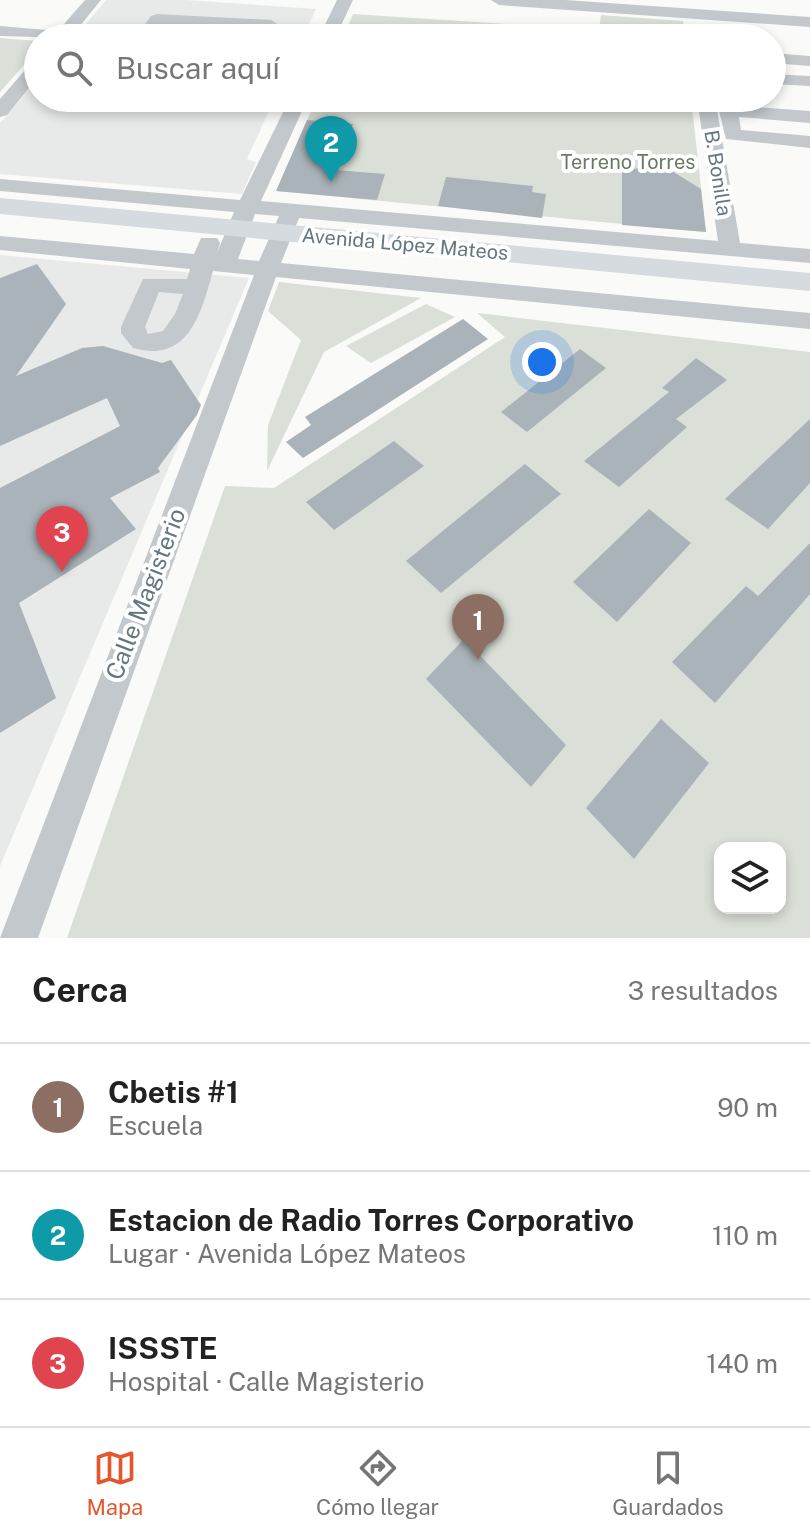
<!DOCTYPE html>
<html lang="es">
<head>
<meta charset="utf-8">
<style>
  body { margin:0; font-family:"Public Sans",sans-serif; background:#f6f6f6; color:#222 }
  .controls { position:absolute; right:24px; bottom:24px; display:grid; overflow:hidden; border-radius:16px; box-shadow:0 4px 12px #0003 }
  .controls button { width:72px; height:72px; display:grid; place-items:center; padding:0; border:0; border-bottom:2px solid #e0e0e0; background:#fff; color:#222; font:40px sans-serif }
  .you { position:absolute; left:542px; top:362px; width:28px; height:28px; margin:-20px; border:6px solid #fff; border-radius:50%; background:#1a73e8; box-shadow:0 0 0 12px #1a73e833 }
  .badge { display:grid; place-items:center; width:52px; height:52px; border-radius:50%; background:#e4572e; color:#fff; font-size:26px; font-weight:700 }
  .pin { position:absolute; translate:-50% -66px; filter:drop-shadow(0 2px 4px #0008) }
  .pin::after { content:''; position:absolute; top:42px; width:28px; height:24px; background:inherit; clip-path:polygon(0 0,100% 0,50% 100%) }
  .list { margin:0; padding:0; list-style:none }
  h2 { display:flex; justify-content:space-between; align-items:center; height:104px; margin:0; padding:0 32px; font-size:34px }
  h2 small { font-size:26px; font-weight:400; color:#767676 }
  .list li { display:grid; grid-template-columns:52px 1fr auto; gap:24px; align-items:center; box-sizing:border-box; height:128px; padding:0 32px; border-top:2px solid #e0e0e0 }
  .list b { display:block; font-size:30px; white-space:nowrap }
  .list p { margin:0; font-size:26px; white-space:nowrap; color:#767676 }
  .list em { font-size:26px; font-style:normal; color:#767676 }
  .icon { flex:none; width:44px; height:44px; fill:none; stroke:currentColor; stroke-width:2; stroke-linecap:round; stroke-linejoin:round }
  .map { position:relative; flex:none; width:810px; height:938px; overflow:hidden }
  .search { position:absolute; background:#fff; box-shadow:0 4px 12px #0003; left:24px; right:24px; top:24px; height:88px; display:flex; align-items:center; gap:20px; box-sizing:border-box; padding:0 28px; border-radius:44px; color:#767676; font-size:30px }
  .sheet { height:488px; background:#fff }
  nav { display:flex; justify-content:space-around; align-items:center; box-sizing:border-box; height:112px; border-top:2px solid #e0e0e0; background:#fff; font-size:22px; color:#767676 }
  nav a { display:grid; justify-items:center; gap:4px }
  nav .on { color:#e4572e }
  .map>svg:first-child { display:block }
  .built { fill:#e8e9e9 }
  .green { fill:#dadfd7; fill-rule:evenodd }
  .building { fill:#aab3b9 }
  .lines { fill:none; stroke-linecap:round; stroke-linejoin:round }
  .minor { fill:#c3c8cc; fill-rule:evenodd }
  .major { fill:#d6dbdf; fill-rule:evenodd }
  .labels { text-anchor:middle; stroke-width:8; stroke-linejoin:round; paint-order:stroke }
  .far-park-label { font-size:20px; fill:#687a64; stroke:#fff }
  .far-street-label { font-size:20px; fill:#657683; stroke:#fff }
  .street-label { font-size:24px; fill:#657683; stroke:#fff }
</style>
</head>
<body>
<div class="map">
<svg width="810" height="938" viewBox="0 0 810 938">
  <rect width="100%" height="100%" fill="#fafaf8"/>
  <g class="built">
    <polygon points="106,0 186,0 316,9 303,38 74,38"/>
    <polygon points="38,79 38,98 275,98 247,159 256,162 242,194 0,174 0,123"/>
    <polygon points="0,255 249,278 0,866"/>
  </g>
  <g class="green">
    <polygon points="353,14 599,30 601,15 683,21 685,38 343,38"/>
    <polygon points="0,38 38,41 38,49 0,92"/>
    <polygon points="317,98 691,98 706,232 276,191"/>
    <polygon points="279,282 421,298 324,352 267,471 268,425 301,340 268,311"/>
    <polygon points="426,304 455,317 371,363 346,346"/>
    <path d="M 477,313 L 810,352 L 810,938 L 67,938 L 225,486 L 274,488 L 505,337 ZM 720,848 L 780,848 L 780,908 L 720,908 Z"/>
  </g>
  <g class="building">
    <polygon points="307,120 353,124 336,170 385,174 377,200 276,191"/>
    <polygon points="667,168 701,189 706,232 622,225 622,169"/>
    <polygon points="446,177 533,186 532,192 546,194 542,218 438,206"/>
    <polygon points="37,264 66,304 16,376 82,348 103,346 162,363 171,360 201,405 197,415 158,468 160,472 110,498 136,529 19,603 56,698 0,733 0,488 120,426 107,398 0,446 0,278"/>
    <polygon points="463,319 488,339 303,458 286,442 311,425 305,417"/>
    <polygon points="580,349 606,368 527,432 501,412"/>
    <polygon points="696,358 727,380 676,419 687,427 619,487 584,461 669,392 662,388"/>
    <polygon points="810,419 810,483 768,529 725,499"/>
    <polygon points="394,441 424,466 334,530 306,502"/>
    <polygon points="525,464 561,494 441,593 406,561"/>
    <polygon points="649,509 691,543 617,622 573,582"/>
    <polygon points="810,543 810,594 715,703 672,662 746,586 758,596"/>
    <polygon points="464,639 566,745 531,787 426,679"/>
    <polygon points="661,719 709,763 634,859 586,808"/>
  </g>
  <g class="lines">
    <g class="minor">
      <polygon points="85,0 101,0 70,38 0,36 0,26 58,31"/>
      <polygon points="337,0 353,0 335,38 260,38 262,29 161,24 151,38 135,38 151,16 157,14 271,20 279,25 278,32 321,33"/>
      <polygon points="491,0 565,0 810,17 810,27 499,5"/>
      <polygon points="772,53 810,56 810,66 772,63"/>
      <polygon points="38,61 38,77 7,115 0,117 0,99 32,62"/>
      <polygon points="772,74 810,76 810,86 772,84"/>
      <path d="M 290,98 L 308,98 L 261,201 L 718,241 L 697,98 L 715,98 L 740,243 L 810,249 L 810,263 L 299,218 L 281,263 L 810,313 L 810,329 L 276,277 L 38,938 L 0,938 L 254,275 L 213,271 C 201,313 189,364 133,348 L 121,333 L 121,327 L 143,279 L 187,279 L 190,269 L 0,250 L 0,236 L 194,254 L 201,238 L 217,238 L 220,243 L 217,253 L 234,212 L 0,191 L 0,179 L 240,200 ZM 255,214 L 279,216 L 259,261 L 238,259 ZM 159,292 L 183,294 L 175,314 L 163,331 L 148,334 L 145,327 Z"/>
      <polygon points="728,105 810,111 810,123 739,117 741,130 810,136 810,148 726,139 719,111"/>
    </g>
    <polygon class="major" points="0,198 810,273 810,291 0,214"/>
  </g>
  <g class="labels">
    <g class="far-park-label">
      <text x="628" y="169">Terreno Torres</text>
    </g>
    <g class="far-street-label">
      <text transform="translate(718 173) rotate(81)" y="7">B. Bonilla</text>
      <text transform="translate(405 244) rotate(5)" y="7">Avenida López Mateos</text>
    </g>
    <g class="street-label">
      <text transform="translate(146 594) rotate(-69)" y="8">Calle Magisterio</text>
    </g>
  </g>
</svg>
<div class="controls">
<button><svg class="icon" aria-label="layers" viewBox="0 0 24 24"><path d="M12 4l9 5-9 5-9-5zM3 14l9 5 9-5"/></svg></button>
</div>
<div class="you"></div>
<div class="pin badge" style="left:478px;top:660px;background:#8d6e63">1</div>
<div class="pin badge" style="left:331px;top:182px;background:#0f9aa8">2</div>
<div class="pin badge" style="left:62px;top:572px;background:#e0444e">3</div>
<div class="search"><svg class="icon" aria-label="search" viewBox="0 0 24 24"><circle cx="10" cy="10" r="6"/><path d="M15 15l6 6"/></svg>Buscar aquí</div>
</div>
<section class="sheet">
<h2>Cerca<small>3 resultados</small></h2>
<ul class="list">
<li><span class="badge" style="background:#8d6e63">1</span><div><b>Cbetis #1</b><p>Escuela</p></div><em>90 m</em></li>
<li><span class="badge" style="background:#0f9aa8">2</span><div><b>Estacion de Radio Torres Corporativo</b><p>Lugar · Avenida López Mateos</p></div><em>110 m</em></li>
<li><span class="badge" style="background:#e0444e">3</span><div><b>ISSSTE</b><p>Hospital · Calle Magisterio</p></div><em>140 m</em></li>
</ul>
</section>
<nav>
<a class="on"><svg class="icon" aria-label="map" viewBox="0 0 24 24"><path d="M3 6l6-2 6 2 6-2v14l-6 2-6-2-6 2zM9 4v14M15 6v14"/></svg>Mapa</a>
<a><svg class="icon" aria-label="directions" viewBox="0 0 24 24"><path d="M12 3l9 9-9 9-9-9zM9 14v-3h6M13 9l2 2-2 2"/></svg>Cómo llegar</a>
<a><svg class="icon" aria-label="saved" viewBox="0 0 24 24"><path d="M7 4h10v16l-5-4-5 4z"/></svg>Guardados</a>
</nav>
</body>
</html>
